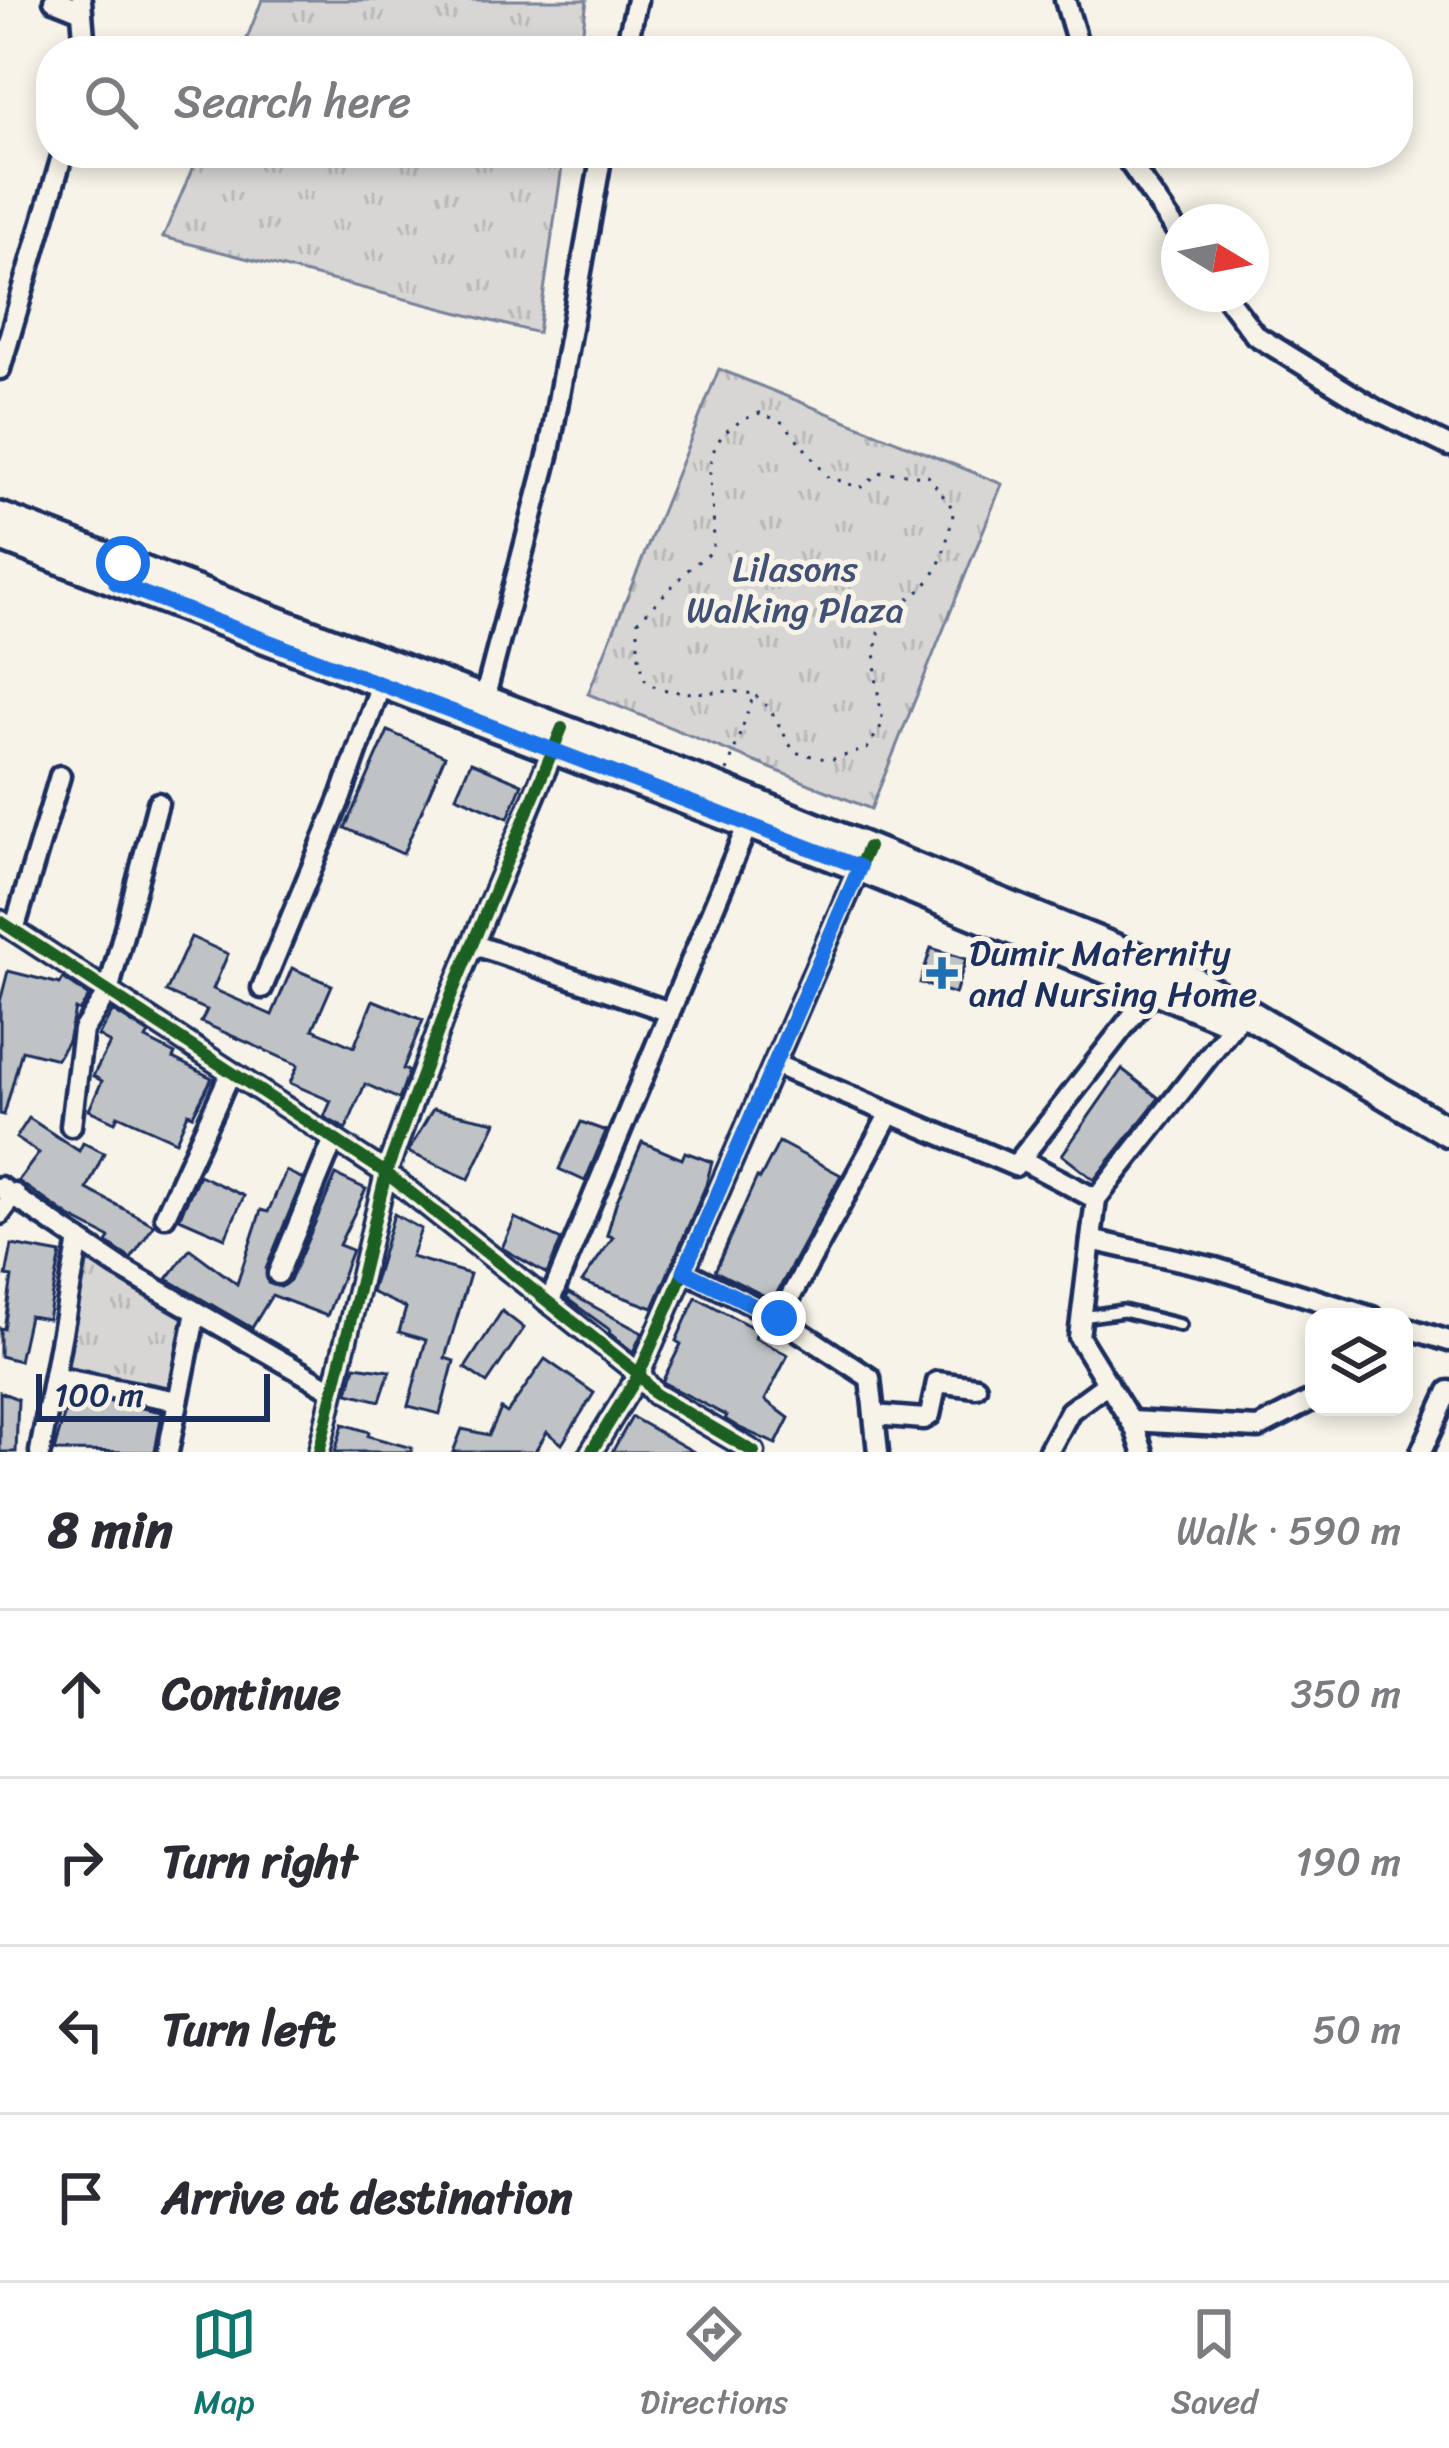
<!DOCTYPE html>
<html lang="en">
<head>
<meta charset="utf-8">
<style>
  body { margin:0; font-family:Sriracha,sans-serif; background:#f7f7f7; color:#2b2b33 }
  .controls { position:absolute; right:36px; bottom:36px; display:grid; overflow:hidden; border-radius:24px; box-shadow:0 6px 18px #0003 }
  .controls button { width:108px; height:108px; display:grid; place-items:center; padding:0; border:0; border-bottom:3px solid #e1e1e2; background:#fff; color:#2b2b33; font:60px sans-serif }
  .compass { position:absolute; left:1161px; top:204px; width:108px; height:108px; border-radius:50%; background:#fff; box-shadow:0 6px 18px #0003; rotate:100deg }
  .scale { position:absolute; left:36px; bottom:30px; width:234px; box-sizing:border-box; padding-left:12px; border:6px solid #1b2f5e; border-top:0; font-size:33px; line-height:42px; white-space:nowrap; color:#1b2f5e; -webkit-text-stroke:9px #f7f3e8; paint-order:stroke }
  .stop { position:absolute; width:36px; height:36px; margin:-27px; border:9px solid #1a73e8; border-radius:50%; background:#fff }
  .stop.end { background:#1a73e8; border-color:#fff; box-shadow:0 3px 12px #0008 }
  .list { margin:0; padding:0; list-style:none }
  h2 { display:flex; justify-content:space-between; align-items:center; height:156px; margin:0; padding:0 48px; font-size:51px }
  h2 small { font-size:39px; font-weight:400; color:#7c7c81 }
  .list li { display:grid; grid-template-columns:78px 1fr auto; gap:36px; align-items:center; box-sizing:border-box; height:168px; padding:0 48px; border-top:3px solid #e1e1e2 }
  .list b { display:block; font-size:45px; white-space:nowrap }
  .list em { font-size:39px; font-style:normal; color:#7c7c81 }
  .icon { flex:none; width:66px; height:66px; fill:none; stroke:currentColor; stroke-width:2; stroke-linecap:round; stroke-linejoin:round }
  .map { position:relative; flex:none; width:1449px; height:1452px; overflow:hidden }
  .search { position:absolute; background:#fff; box-shadow:0 6px 18px #0003; left:36px; right:36px; top:36px; height:132px; display:flex; align-items:center; gap:30px; box-sizing:border-box; padding:0 42px; border-radius:48px; color:#7c7c81; font-size:45px }
  .sheet { height:828px; background:#fff }
  nav { display:flex; justify-content:space-around; align-items:center; box-sizing:border-box; height:168px; border-top:3px solid #e1e1e2; background:#fff; font-size:33px; color:#7c7c81 }
  nav a { display:grid; justify-items:center; gap:6px }
  nav .on { color:#0f766e }
  .map>svg:first-child { display:block }
  .park { fill:url(#park-tufts); stroke:#798299; stroke-width:3 }
  .building { fill:#c0c3c5; stroke:#1b2f5e; stroke-width:3 }
  .lines { fill:none; stroke-linecap:round; stroke-linejoin:round }
  .lane-casing { stroke:#1b2f5e; stroke-width:18 }
  .street-casing { stroke:#1b2f5e; stroke-width:27 }
  .primary-casing { stroke:#1b2f5e; stroke-width:36 }
  .path { stroke:#1b2f5e; stroke-width:3; stroke-dasharray:3 9; stroke-linecap:butt }
  .lane { stroke:#f7f3e8; stroke-width:9 }
  .street { stroke:#f7f3e8; stroke-width:18 }
  .primary { stroke:#f7f3e8; stroke-width:27 }
  .cycleway-casing { stroke:#f7f3e8; stroke-width:20 }
  .cycleway { stroke:#1b5e20; stroke-width:12 }
  .route { stroke:#1a73e8; stroke-width:15 }
  .poi-dot { fill:#1f6fb2; stroke:#f7f3e8; stroke-width:4.5 }
  .labels { text-anchor:middle; stroke-width:10; stroke-linejoin:round; paint-order:stroke }
  .park-label { font-size:36px; fill:#415076; stroke:#f7f3e8 }
  .poi-label { font-size:36px; fill:#1b2f5e; stroke:#f7f3e8; text-anchor:start }
</style>
</head>
<body>
<div class="map">
<svg width="1449" height="1452" viewBox="0 0 1449 1452">
  <defs>
    <pattern id="park-tufts" width="24" height="20" patternUnits="userSpaceOnUse" patternTransform="scale(3)"><rect width="24" height="20" fill="#d7d6d4"/><path d="M3 7l-1-3M5 7V3M7 7l1-3M15 17l-1-3M17 17v-4M19 17l1-3" fill="none" stroke="#b8b8b8"/></pattern>
  </defs>
  <rect width="100%" height="100%" fill="#f7f3e8"/>
  <filter id="ink" filterUnits="userSpaceOnUse"><feTurbulence type="fractalNoise" baseFrequency=".00833" numOctaves="2"/><feDisplacementMap in="SourceGraphic" scale="24" xChannelSelector="R" yChannelSelector="G"/><feConvolveMatrix kernelMatrix="1 2 1 2 8 2 1 2 1" color-interpolation-filters="sRGB"/></filter>
  <g filter="url(#ink)">
    <g class="park">
      <polygon points="262,0 587,0 580,51 242,51"/>
      <polygon points="199,153 564,153 538,333 163,237"/>
      <polygon points="719,369 1002,484 871,809 588,694"/>
      <polygon points="85,1254 189,1315 174,1392 60,1371"/>
    </g>
    <g class="building">
      <polygon points="388,731 445,756 403,854 345,828"/>
      <polygon points="471,762 522,784 508,818 456,796"/>
      <polygon points="191,937 228,954 213,989 272,1015 292,968 332,985 313,1029 354,1047 373,1000 423,1020 403,1069 409,1071 399,1099 365,1084 346,1129 324,1117 331,1101 290,1083 298,1065 201,1022 207,1010 166,992"/>
      <polygon points="931,948 966,959 955,994 920,983"/>
      <polygon points="8,971 60,984 63,978 89,996 79,1011 75,1009 68,1041 57,1059 22,1050 4,1115 0,1114 0,1002"/>
      <polygon points="113,1011 149,1034 146,1039 175,1054 173,1058 212,1078 193,1115 188,1113 176,1141 118,1115 115,1122 89,1110 102,1081 93,1076 110,1043 98,1036"/>
      <polygon points="1122,1069 1159,1098 1094,1180 1062,1155"/>
      <polygon points="433,1109 496,1122 469,1179 408,1152"/>
      <polygon points="29,1118 79,1151 83,1143 104,1153 87,1189 154,1225 131,1259 107,1243 110,1238 70,1217 18,1181 39,1153 16,1138"/>
      <polygon points="581,1122 606,1131 585,1181 559,1169"/>
      <polygon points="642,1142 682,1159 685,1152 712,1162 706,1185 653,1308 582,1282 613,1237 607,1235 616,1203"/>
      <polygon points="779,1142 841,1175 773,1300 715,1271 757,1177 760,1179"/>
      <polygon points="286,1171 303,1179 266,1269 268,1283 281,1287 290,1280 336,1175 366,1189 339,1245 352,1250 327,1316 272,1295 252,1328 167,1279 190,1249 237,1284 261,1210 268,1212"/>
      <polygon points="199,1175 244,1196 225,1238 179,1218"/>
      <polygon points="394,1214 421,1229 411,1257 470,1274 445,1358 454,1361 440,1414 408,1406 426,1340 399,1332 406,1308 371,1292"/>
      <polygon points="515,1218 561,1240 547,1274 502,1248"/>
      <polygon points="12,1245 61,1254 48,1319 29,1316 19,1361 0,1356 0,1328 4,1329 12,1277 6,1276"/>
      <polygon points="569,1293 642,1333 633,1352 609,1333 610,1330 566,1298"/>
      <polygon points="696,1297 757,1330 755,1338 788,1355 765,1400 789,1418 776,1444 740,1428 725,1419 727,1416 662,1382 681,1344 676,1341"/>
      <polygon points="502,1311 524,1328 487,1383 465,1368"/>
      <polygon points="545,1359 594,1393 562,1444 547,1432 535,1452 453,1452 462,1429 489,1435 501,1409 507,1413"/>
      <polygon points="355,1366 390,1371 380,1401 348,1393"/>
      <polygon points="0,1392 18,1399 16,1452 0,1452"/>
      <polygon points="70,1394 162,1412 155,1452 54,1451"/>
      <polygon points="632,1417 694,1452 612,1452"/>
      <polygon points="343,1424 369,1432 368,1436 412,1448 411,1452 335,1452"/>
    </g>
    <g class="lines">
      <defs>
        <polyline id="lane" points="1082,1317 1123,1311 1180,1325"/>
        <g id="street">
          <polyline points="54,0 81,11"/>
          <polyline points="81,0 85,51"/>
          <polyline points="1065,0 1080,51"/>
          <polyline points="625,51 637,0"/>
          <polyline points="1123,153 1179,234"/>
          <polyline points="1224,294 1255,335 1378,411 1449,446"/>
          <polyline points="0,369 63,153"/>
          <polyline points="484,700 549,452 602,153"/>
          <polyline points="0,921 386,1173 639,1374 655,1394 754,1452"/>
          <polyline points="14,930 60,776"/>
          <polyline points="472,944 670,1012"/>
          <polyline points="262,988 341,797 381,684"/>
          <polyline points="774,1064 1015,1166 1155,987"/>
          <polyline points="71,1126 83,1030 108,992 158,803"/>
          <polyline points="1020,1159 1096,1199"/>
          <polyline points="0,1187 117,1266 332,1390"/>
          <polyline points="0,1214 15,1194"/>
          <polyline points="165,1216 231,1072"/>
          <polyline points="1091,1240 1215,1268 1372,1317"/>
          <polyline points="684,1271 779,1318 870,1378 878,1452"/>
          <polyline points="278,1274 334,1139"/>
          <polyline points="549,1303 748,824"/>
          <polyline points="779,1318 890,1113"/>
          <polyline points="1404,1327 1449,1341"/>
          <polyline points="54,1377 178,1401"/>
          <polyline points="874,1415 924,1419 930,1415 937,1382 976,1387"/>
          <polyline points="1131,1421 1258,1428 1314,1399"/>
          <polyline points="40,1452 79,1240"/>
          <polyline points="168,1452 196,1312"/>
          <polyline points="319,1452 386,1173 453,991 556,744"/>
          <polyline points="591,1452 639,1374 864,857"/>
          <polyline points="1048,1452 1070,1411 1108,1383"/>
          <polyline points="1143,1452 1135,1428 1079,1337 1096,1199 1234,1024"/>
          <polyline points="1421,1452 1449,1391"/>
        </g>
        <g id="primary">
          <polyline points="0,517 720,789 1188,978 1449,1132"/>
          <polyline points="2,537 860,867 1222,1017"/>
        </g>
      </defs>
      <use href="#lane" class="lane-casing"/>
      <use href="#street" class="street-casing"/>
      <use href="#primary" class="primary-casing"/>
      <path class="path" d="M 727,771 L 754,694 L 770,709 L 794,752 L 830,760 L 867,749 L 883,723 C 878,693 870,657 881,627 C 890,602 914,601 928,582 C 944,562 948,535 954,510 L 928,476 L 882,472 L 860,488 L 827,476 L 784,423 L 760,413 C 681,440 722,495 712,552 L 692,566 L 638,621 L 638,652 L 646,683 C 692,702 709,686 754,694"/>
      <use href="#lane" class="lane"/>
      <use href="#street" class="street"/>
      <use href="#primary" class="primary"/>
      <defs>
        <g id="cycleway">
          <polyline points="0,921 386,1173 639,1374 655,1394 754,1452"/>
          <polyline points="319,1452 386,1173 453,991 562,728"/>
          <polyline points="591,1452 639,1374 868,847"/>
        </g>
      </defs>
      <use href="#cycleway" class="cycleway-casing"/>
      <use href="#cycleway" class="cycleway"/>
    </g>
  </g>
  <g class="lines" filter="url(#ink)">
    <polyline class="route" points="123,563 116,583 860,867 684,1271 779,1318"/>
  </g>
  <path class="poi-dot" d="M936 955h12v12h12v12h-12v12h-12v-12h-12v-12h12z"/>
  <g class="labels">
    <g class="park-label">
      <text x="795" y="581">Lilasons<tspan x="795" dy="41">Walking Plaza</tspan></text>
    </g>
    <g class="poi-label">
      <text x="969" y="965">Dumir Maternity<tspan x="969" dy="41">and Nursing Home</tspan></text>
    </g>
  </g>
</svg>
<div class="controls">
<button><svg class="icon" aria-label="layers" viewBox="0 0 24 24"><path d="M12 4l9 5-9 5-9-5zM3 14l9 5 9-5"/></svg></button>
</div>
<svg class="compass" viewBox="-18 -18 36 36"><path d="M0-13l5 13h-10z" fill="#e53935"/><path d="M0 13l5-13h-10z" fill="#7c7c81"/></svg>
<div class="scale">100 m</div>
<div class="stop" style="left:123px;top:563px"></div>
<div class="stop end" style="left:779px;top:1318px"></div>
<div class="search"><svg class="icon" aria-label="search" viewBox="0 0 24 24"><circle cx="10" cy="10" r="6"/><path d="M15 15l6 6"/></svg>Search here</div>
</div>
<section class="sheet">
<h2>8 min<small>Walk · 590 m</small></h2>
<ul class="list">
<li><svg class="icon" aria-label="ahead" viewBox="0 0 24 24"><path d="M12 20V5M6 11l6-6 6 6"/></svg><div><b>Continue</b></div><em>350 m</em></li>
<li><svg class="icon" aria-label="right" viewBox="0 0 24 24"><path d="M7 20v-9h11M14 6l5 5-5 5"/></svg><div><b>Turn right</b></div><em>190 m</em></li>
<li><svg class="icon" aria-label="left" viewBox="0 0 24 24"><path d="M17 20v-9H6M10 6l-5 5 5 5"/></svg><div><b>Turn left</b></div><em>50 m</em></li>
<li><svg class="icon" aria-label="arrive" viewBox="0 0 24 24"><path d="M6 21V4h12l-3 4 3 4H6"/></svg><div><b>Arrive at destination</b></div></li>
</ul>
</section>
<nav>
<a class="on"><svg class="icon" aria-label="map" viewBox="0 0 24 24"><path d="M3 6l6-2 6 2 6-2v14l-6 2-6-2-6 2zM9 4v14M15 6v14"/></svg>Map</a>
<a><svg class="icon" aria-label="directions" viewBox="0 0 24 24"><path d="M12 3l9 9-9 9-9-9zM9 14v-3h6M13 9l2 2-2 2"/></svg>Directions</a>
<a><svg class="icon" aria-label="saved" viewBox="0 0 24 24"><path d="M7 4h10v16l-5-4-5 4z"/></svg>Saved</a>
</nav>
</body>
</html>
